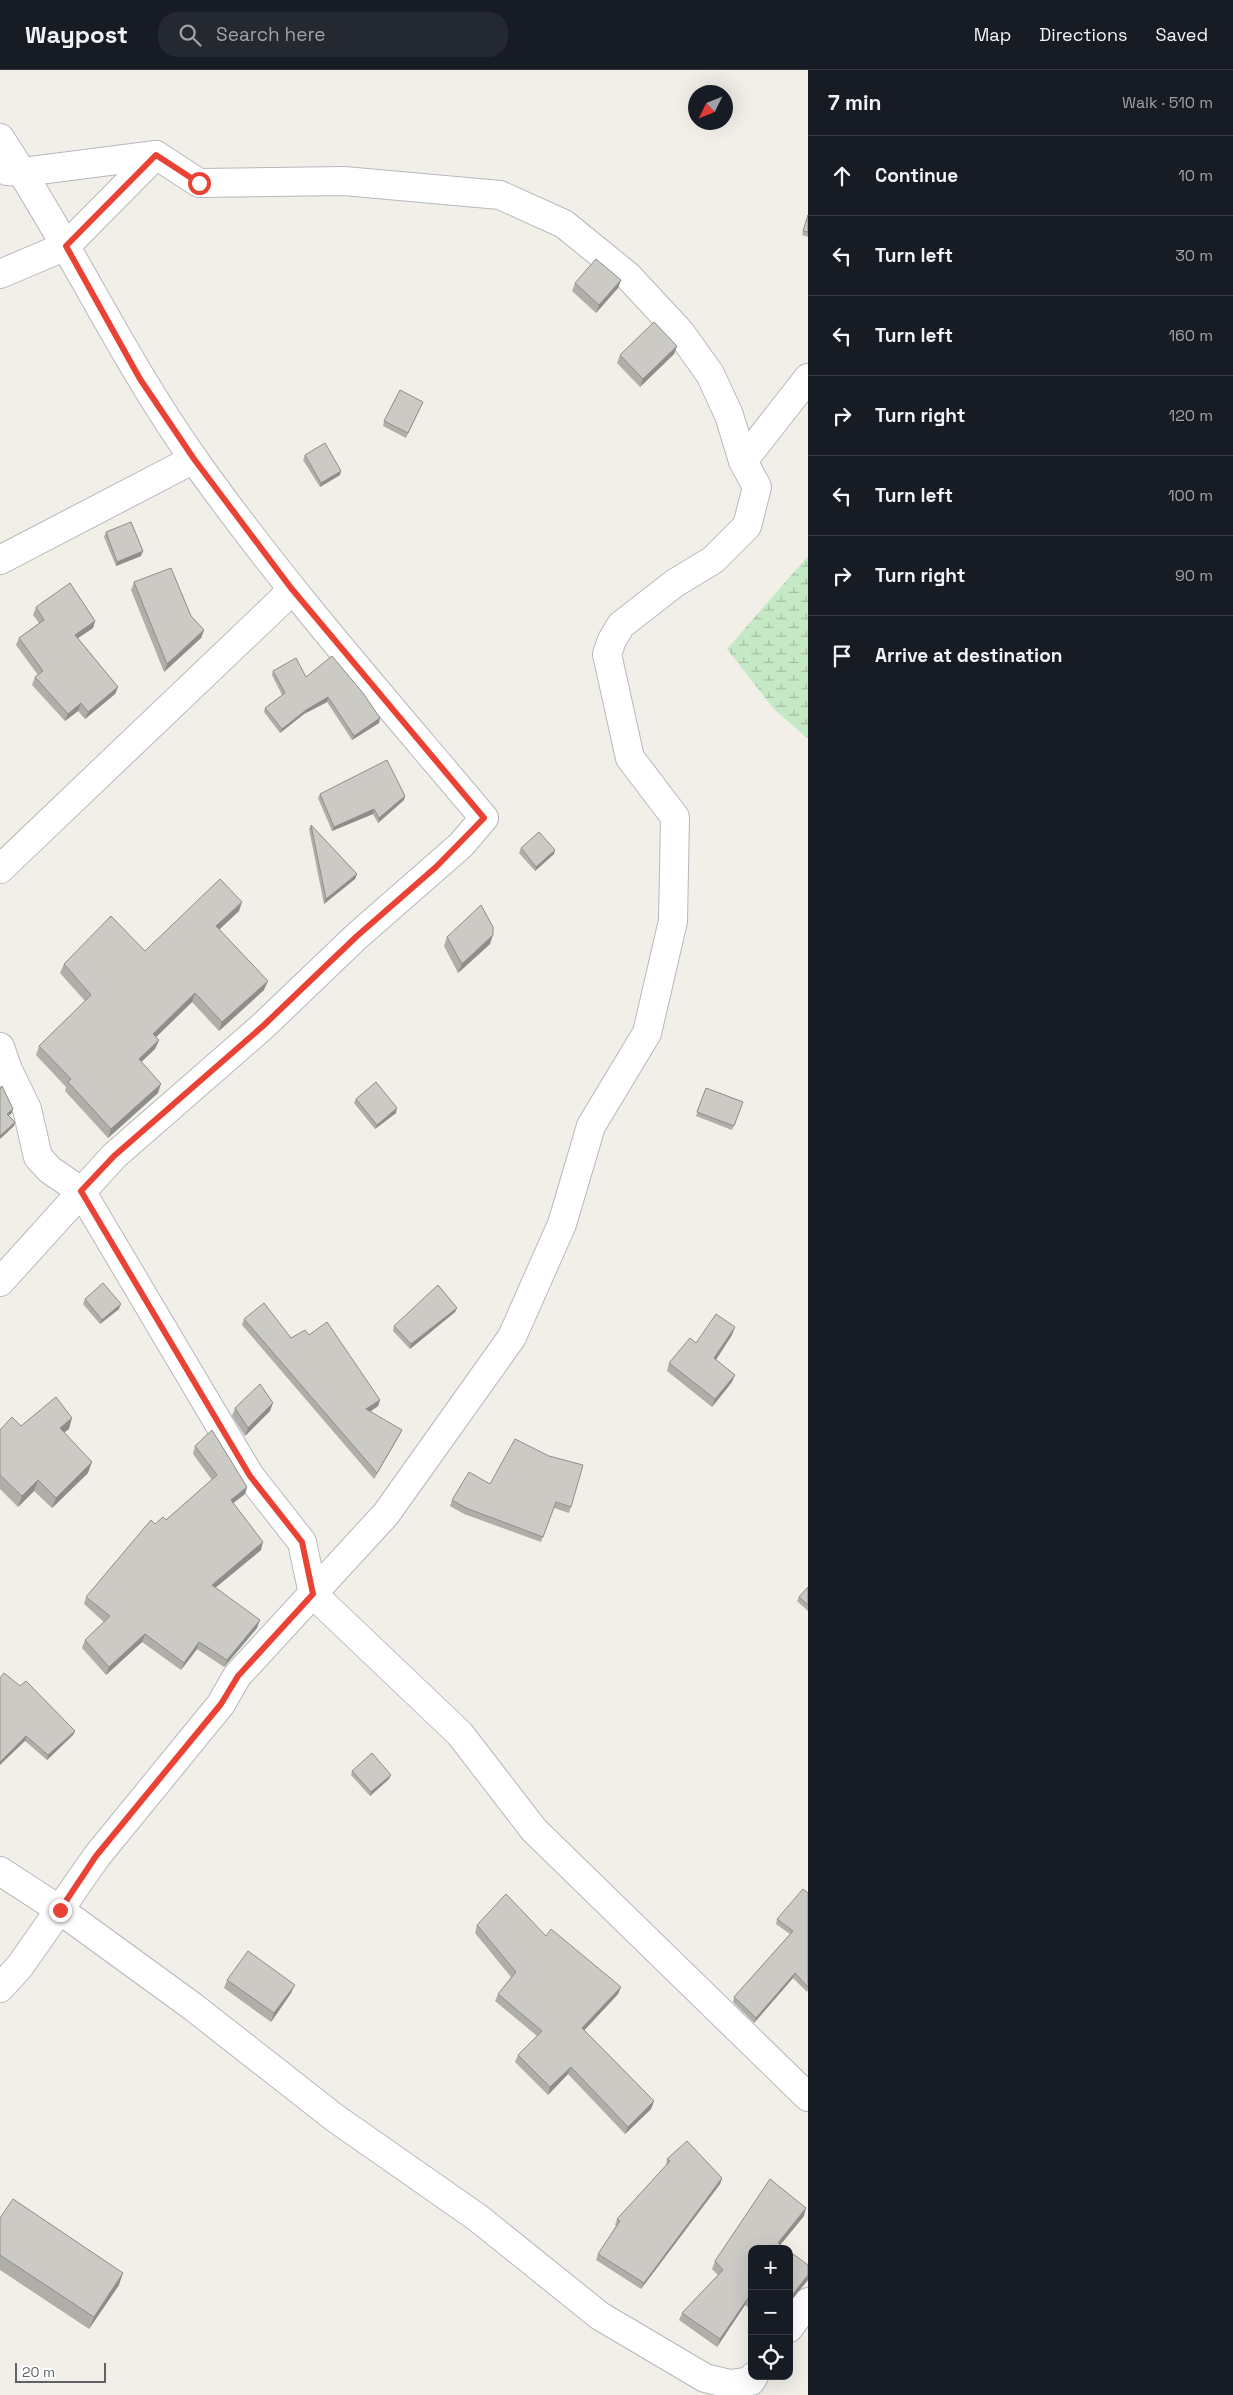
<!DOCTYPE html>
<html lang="en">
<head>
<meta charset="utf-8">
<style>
  body { margin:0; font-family:"Space Grotesk",sans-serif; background:#242831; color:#f1f3f6 }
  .controls { position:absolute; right:15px; bottom:15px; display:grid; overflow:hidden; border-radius:10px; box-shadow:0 5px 20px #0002 }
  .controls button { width:45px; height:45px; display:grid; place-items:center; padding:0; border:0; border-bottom:1px solid #363941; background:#171b24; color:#f1f3f6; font:25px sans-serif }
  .compass { position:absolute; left:688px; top:15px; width:45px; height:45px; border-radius:50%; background:#171b24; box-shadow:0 5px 20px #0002; rotate:227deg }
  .scale { position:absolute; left:15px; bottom:12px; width:91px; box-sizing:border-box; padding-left:5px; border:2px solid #5f6368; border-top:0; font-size:14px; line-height:18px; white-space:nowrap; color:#5f6368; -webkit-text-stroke:4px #fff; paint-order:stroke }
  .stop { position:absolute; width:15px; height:15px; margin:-11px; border:4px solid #ea4335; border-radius:50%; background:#fff }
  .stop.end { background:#ea4335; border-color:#fff; box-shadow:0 1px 5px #0008 }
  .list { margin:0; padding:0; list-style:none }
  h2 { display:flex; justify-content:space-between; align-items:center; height:65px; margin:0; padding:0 20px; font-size:21px }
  h2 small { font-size:16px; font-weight:400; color:#9ea1a6 }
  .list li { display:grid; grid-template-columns:32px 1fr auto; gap:15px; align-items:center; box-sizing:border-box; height:80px; padding:0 20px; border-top:1px solid #363941 }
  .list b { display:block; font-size:19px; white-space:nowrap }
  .list em { font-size:16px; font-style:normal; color:#9ea1a6 }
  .icon { flex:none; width:28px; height:28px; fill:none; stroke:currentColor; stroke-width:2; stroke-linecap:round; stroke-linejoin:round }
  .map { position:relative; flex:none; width:808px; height:2325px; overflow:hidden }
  header { display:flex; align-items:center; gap:30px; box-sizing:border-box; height:70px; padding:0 25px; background:#171b24; border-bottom:1px solid #363941 }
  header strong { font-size:24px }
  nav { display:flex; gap:28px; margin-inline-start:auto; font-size:18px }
  .search { width:350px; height:45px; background:#242831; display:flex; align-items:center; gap:12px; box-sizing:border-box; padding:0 18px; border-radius:20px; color:#9ea1a6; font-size:19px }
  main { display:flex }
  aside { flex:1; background:#171b24 }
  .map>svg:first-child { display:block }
  .wetland { fill:url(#wetland-marsh) }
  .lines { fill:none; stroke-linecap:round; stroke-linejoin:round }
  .minor-casing { stroke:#b5b8bc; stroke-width:30 }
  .minor { stroke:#fff; stroke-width:28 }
  .wall { fill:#afaea9 }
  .shaded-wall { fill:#8f8d8a }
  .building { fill:#cccac5; stroke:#8f8d8a }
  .route { stroke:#ea4335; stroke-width:6 }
</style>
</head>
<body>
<header>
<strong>Waypost</strong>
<div class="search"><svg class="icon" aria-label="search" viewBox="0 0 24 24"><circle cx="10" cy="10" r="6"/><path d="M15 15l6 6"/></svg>Search here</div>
<nav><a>Map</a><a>Directions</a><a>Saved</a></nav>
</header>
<main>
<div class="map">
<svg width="808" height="2325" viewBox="0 0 808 2325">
  <defs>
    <pattern id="wetland-marsh" width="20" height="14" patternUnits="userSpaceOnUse" patternTransform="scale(1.25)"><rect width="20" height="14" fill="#c5e8c5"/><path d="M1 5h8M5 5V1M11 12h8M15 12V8" fill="none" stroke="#a3c0a4"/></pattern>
  </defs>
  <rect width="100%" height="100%" fill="#f1efe8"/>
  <polygon class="wetland" points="808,486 808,669 774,639 727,579"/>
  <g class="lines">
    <defs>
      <g id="minor">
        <path d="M 0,68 C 69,172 121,286 193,388 C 282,514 385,630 484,748 L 461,775 L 357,866 L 263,956 L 114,1086 L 0,1212"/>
        <polyline points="7,101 23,102 156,85 199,113 344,111 500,125 564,154 628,206 680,262 710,304 729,345 743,391"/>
        <polyline points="0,204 66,176 156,85"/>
        <polyline points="0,490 194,389"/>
        <polyline points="0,799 280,532 291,519"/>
        <polyline points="0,977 8,1000 27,1039 38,1087 50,1100 81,1121 250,1406 302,1472 313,1524 460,1664 534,1760 808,2027"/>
        <polyline points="0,1801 60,1840 192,1936 335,2048 478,2148 600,2246 705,2308 730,2314 751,2311 754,2306"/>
        <polyline points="0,1918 20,1896 97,1786 221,1634 237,1606 386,1444 512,1267 562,1154 591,1056 647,963 673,851 675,747 630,688 607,584 612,570 621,555 675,513 713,490 747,456 757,417 743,391 808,308"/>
        <polyline points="789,2258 808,2232"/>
      </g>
    </defs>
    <use href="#minor" class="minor-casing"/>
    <use href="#minor" class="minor"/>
  </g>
  <g class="wall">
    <polygon points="808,144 808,167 802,165"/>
    <polygon points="621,210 618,218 596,243 572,221 575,213"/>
    <polygon points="677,276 674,284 640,317 617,293 620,285"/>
    <polygon points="423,332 406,368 383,356 384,351"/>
    <polygon points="305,385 340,405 320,417 303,390"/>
    <polygon points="106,462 141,486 116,496 104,467"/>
    <polygon points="134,512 191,546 204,560 201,568 164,602 131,520"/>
    <polygon points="36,537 95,551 93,558 78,568 118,617 115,624 85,649 78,641 65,651 32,615 35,607 38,605 16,575 19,568 39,553 33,545"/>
    <polygon points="273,601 306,607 380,648 379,653 352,670 327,632 304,644 280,663 264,642 265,638 282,625 272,605"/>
    <polygon points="320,724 405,726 404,730 378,753 373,744 332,761 318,728"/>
    <polygon points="311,755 357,804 355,809 324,834 309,759"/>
    <polygon points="521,778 554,784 535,801 519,783"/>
    <polygon points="239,841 219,860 264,920 219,961 192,932 156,967 159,970 155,979 141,992 158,1023 108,1068 65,1021 66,1017 36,985 39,976 85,931 60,903 64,894 145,881"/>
    <polygon points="447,867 490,874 458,903 444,876"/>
    <polygon points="706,1018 743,1032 732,1060 696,1046"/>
    <polygon points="356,1029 396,1043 375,1059 354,1033"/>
    <polygon points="85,1229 119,1239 100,1254 83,1234"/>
    <polygon points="457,1238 455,1242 410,1279 393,1261 394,1256"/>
    <polygon points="244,1249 291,1268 309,1265 380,1330 378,1336 370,1342 402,1360 399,1366 374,1409 242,1255"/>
    <polygon points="732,1265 716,1289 732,1312 712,1337 667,1301 669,1293 696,1273"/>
    <polygon points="235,1338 270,1341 245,1366 232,1346"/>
    <polygon points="21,1356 69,1359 64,1362 88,1403 52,1438 34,1421 18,1437 0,1419 0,1360"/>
    <polygon points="195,1376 247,1417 245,1424 233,1433 261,1480 215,1518 257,1558 224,1597 197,1579 181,1600 142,1572 106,1605 82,1578 85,1570 104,1552 84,1534 86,1527 155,1454 166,1450 212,1410 193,1384"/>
    <polygon points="490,1414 571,1437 569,1443 554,1438 541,1472 464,1444 450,1436 452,1430"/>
    <polygon points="808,1517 808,1541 797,1531 799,1527"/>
    <polygon points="0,1608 75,1661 73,1665 47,1690 25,1671"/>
    <polygon points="352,1701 389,1709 370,1726 351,1705"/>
    <polygon points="808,1823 808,1920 807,1922 793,1908 754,1953 733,1932 734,1927 790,1864 776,1854 777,1849"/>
    <polygon points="477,1855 546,1866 618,1924 584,1960 654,2031 651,2039 625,2064 568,2004 548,2025 515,1992 518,1985 537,1966 495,1931 498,1924 511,1907 475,1863"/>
    <polygon points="227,1910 291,1923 271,1952 224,1918"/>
    <polygon points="667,2089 722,2108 720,2114 641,2219 596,2190 598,2184 616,2156 615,2155 617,2149 666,2096"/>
    <polygon points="804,2146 780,2175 752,2179 752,2240 745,2235 717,2277 679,2250 682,2243 718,2205 712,2199 715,2191"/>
    <polygon points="0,2148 119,2215 89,2259 0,2200"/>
  </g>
  <g class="shaded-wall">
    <polygon points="621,210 618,218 596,243 599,235"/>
    <polygon points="677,276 674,284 640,317 643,309"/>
    <polygon points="341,401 340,405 320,417 321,413"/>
    <polygon points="143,481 141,486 116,496 117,492"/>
    <polygon points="95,551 93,558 72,572 75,565"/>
    <polygon points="204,560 201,568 164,602 167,594"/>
    <polygon points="118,617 115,624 85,649 88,642"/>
    <polygon points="328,627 327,632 304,644 280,663 282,659 306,640"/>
    <polygon points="81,633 78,641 65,651 68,644"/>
    <polygon points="380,648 379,653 352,670 354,666"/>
    <polygon points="405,726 404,730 378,753 379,748"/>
    <polygon points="374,739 373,744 332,761 334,757"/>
    <polygon points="555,780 554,784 535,801 536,797"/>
    <polygon points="357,804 355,809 324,834 326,829"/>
    <polygon points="242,832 239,841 213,865 216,856"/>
    <polygon points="493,865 490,874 458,903 462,894"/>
    <polygon points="268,911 264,920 219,961 222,952"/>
    <polygon points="195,923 192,932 150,973 153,964"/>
    <polygon points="159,970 155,979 135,998 139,989"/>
    <polygon points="161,1014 158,1023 108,1068 111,1059"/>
    <polygon points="397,1038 396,1043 375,1059 377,1055"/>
    <polygon points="13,1039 12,1043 6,1048 7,1044"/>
    <polygon points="15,1052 14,1056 0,1069 0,1066"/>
    <polygon points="121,1234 119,1239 100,1254 102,1250"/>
    <polygon points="457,1238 455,1242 410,1279 411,1274"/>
    <polygon points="735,1257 732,1265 712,1296 714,1288"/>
    <polygon points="735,1305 732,1312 712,1337 715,1329"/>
    <polygon points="380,1330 378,1336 364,1346 366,1339"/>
    <polygon points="273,1333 270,1341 245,1366 248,1358"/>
    <polygon points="72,1348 69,1359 56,1369 60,1358"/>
    <polygon points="402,1360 399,1366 374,1409 377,1403"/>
    <polygon points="92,1392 88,1403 52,1438 56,1428"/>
    <polygon points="38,1410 34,1421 18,1437 22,1426"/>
    <polygon points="247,1417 245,1424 228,1437 231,1430"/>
    <polygon points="263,1472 261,1480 209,1523 212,1515"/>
    <polygon points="260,1550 257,1558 224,1597 227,1590"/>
    <polygon points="145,1564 142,1572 106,1605 109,1597"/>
    <polygon points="199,1572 197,1579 181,1600 184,1593"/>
    <polygon points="75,1661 73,1665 47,1690 48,1685"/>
    <polygon points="26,1666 25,1671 0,1695 0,1692"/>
    <polygon points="391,1705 389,1709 370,1726 371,1722"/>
    <polygon points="795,1903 793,1908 754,1953 756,1948"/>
    <polygon points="295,1915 291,1923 271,1952 274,1943"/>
    <polygon points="621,1917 618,1924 580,1965 582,1958"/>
    <polygon points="571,1997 568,2004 548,2025 550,2017"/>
    <polygon points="654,2031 651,2039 625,2064 628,2057"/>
    <polygon points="722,2108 720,2114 641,2219 644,2213"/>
    <polygon points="806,2138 804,2146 777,2179 778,2173"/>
    <polygon points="123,2203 119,2215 89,2259 94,2247"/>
    <polygon points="808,2205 808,2210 789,2233 789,2229"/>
    <polygon points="748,2228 745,2235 717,2277 720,2269"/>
  </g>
  <g class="building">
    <polygon points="808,145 808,162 803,161"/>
    <polygon points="596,189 621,210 599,235 575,213"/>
    <polygon points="654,252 677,276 643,309 620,285"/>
    <polygon points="400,320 423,332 408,363 384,351"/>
    <polygon points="325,373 341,401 321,413 305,385"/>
    <polygon points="131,452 143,481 117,492 106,462"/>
    <polygon points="171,498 191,546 204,560 167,594 134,512"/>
    <polygon points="70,513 95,551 75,565 118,617 88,642 81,633 68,644 35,607 43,601 19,568 44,550 36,537"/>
    <polygon points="332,586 363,623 380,648 354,666 328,627 306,640 282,659 265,638 285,623 273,601 296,588 306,607"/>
    <polygon points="387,690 405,726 379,748 374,739 334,757 320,724"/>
    <polygon points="311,755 357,804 326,829"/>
    <polygon points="539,762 555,780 536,797 521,778"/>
    <polygon points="220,809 242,832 216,856 268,911 222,952 195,923 153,964 159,970 139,989 161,1014 111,1059 68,1012 71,1009 39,976 91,925 64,894 111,846 145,881"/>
    <polygon points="481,835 493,857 493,865 462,894 447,867"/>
    <polygon points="376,1012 397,1038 377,1055 356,1029"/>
    <polygon points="2,1016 13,1039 7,1044 15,1052 0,1066 0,1019"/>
    <polygon points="706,1018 743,1032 734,1056 697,1042"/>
    <polygon points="103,1213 121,1234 102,1250 85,1229"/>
    <polygon points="438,1215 457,1238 411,1274 394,1256"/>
    <polygon points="264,1233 291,1268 305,1260 309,1265 327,1252 380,1330 366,1339 402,1360 377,1403 244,1249"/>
    <polygon points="716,1244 735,1257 714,1288 735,1305 715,1329 669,1293 690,1268 696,1273"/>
    <polygon points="260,1314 273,1333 248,1358 235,1338"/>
    <polygon points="56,1327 72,1348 60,1358 92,1392 56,1428 38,1410 22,1426 0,1405 0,1360 12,1347 21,1356"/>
    <polygon points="212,1360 247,1417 231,1430 263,1472 212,1515 260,1550 227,1590 199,1572 184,1593 145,1564 109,1597 85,1570 110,1546 86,1527 151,1450 155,1454 163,1447 166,1450 217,1405 195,1376"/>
    <polygon points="515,1369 549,1386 583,1395 571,1437 556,1432 543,1467 466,1438 452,1430 469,1402 490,1414"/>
    <polygon points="808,1517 808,1535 799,1527"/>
    <polygon points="4,1603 20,1616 26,1611 75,1661 48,1685 26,1666 0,1692 0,1608"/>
    <polygon points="372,1683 391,1705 371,1722 352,1701"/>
    <polygon points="803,1819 808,1823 808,1917 795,1903 756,1948 734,1927 793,1861 777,1849"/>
    <polygon points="506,1824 546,1866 551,1859 621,1917 582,1958 654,2031 628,2057 571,1997 550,2017 518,1985 542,1961 498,1924 516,1902 477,1855"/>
    <polygon points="248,1881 295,1915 274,1943 227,1910"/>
    <polygon points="687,2071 722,2108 644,2213 598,2184 620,2151 617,2149 670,2091 667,2089"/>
    <polygon points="770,2109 806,2138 778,2173 786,2179 752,2179 752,2231 748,2228 720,2269 682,2243 723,2200 715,2191"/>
    <polygon points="13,2129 123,2203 94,2247 0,2185 0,2148"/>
    <polygon points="789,2181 808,2195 808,2205 789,2229"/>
  </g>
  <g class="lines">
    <polyline class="route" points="60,1840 96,1786 221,1634 238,1606 313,1524 302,1472 250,1406 81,1121 114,1086 263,956 357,866 436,797 484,748 291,518 194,389 140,309 66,176 156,85 199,113"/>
  </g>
</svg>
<div class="controls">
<button>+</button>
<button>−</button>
<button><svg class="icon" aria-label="locate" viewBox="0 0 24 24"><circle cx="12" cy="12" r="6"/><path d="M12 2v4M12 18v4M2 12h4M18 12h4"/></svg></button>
</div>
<svg class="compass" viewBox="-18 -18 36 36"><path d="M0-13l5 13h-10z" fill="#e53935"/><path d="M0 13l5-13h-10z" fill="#9ea1a6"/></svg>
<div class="scale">20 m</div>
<div class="stop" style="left:199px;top:113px"></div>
<div class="stop end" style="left:60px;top:1840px"></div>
</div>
<aside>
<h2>7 min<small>Walk · 510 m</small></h2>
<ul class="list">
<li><svg class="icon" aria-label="ahead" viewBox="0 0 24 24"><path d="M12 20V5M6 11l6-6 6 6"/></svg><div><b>Continue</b></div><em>10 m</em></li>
<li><svg class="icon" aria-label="left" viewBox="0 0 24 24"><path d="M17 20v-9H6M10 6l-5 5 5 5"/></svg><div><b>Turn left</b></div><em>30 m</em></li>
<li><svg class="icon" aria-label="left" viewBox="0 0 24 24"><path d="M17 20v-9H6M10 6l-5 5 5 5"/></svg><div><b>Turn left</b></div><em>160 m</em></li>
<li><svg class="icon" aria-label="right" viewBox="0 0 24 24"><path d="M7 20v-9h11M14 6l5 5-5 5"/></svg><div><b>Turn right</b></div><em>120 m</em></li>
<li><svg class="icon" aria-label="left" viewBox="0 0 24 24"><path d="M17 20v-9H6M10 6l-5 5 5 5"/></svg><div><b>Turn left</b></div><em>100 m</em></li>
<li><svg class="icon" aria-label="right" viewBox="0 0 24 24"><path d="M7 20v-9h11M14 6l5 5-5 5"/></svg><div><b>Turn right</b></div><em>90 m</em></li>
<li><svg class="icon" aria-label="arrive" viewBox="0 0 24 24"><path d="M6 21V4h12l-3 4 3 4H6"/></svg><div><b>Arrive at destination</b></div></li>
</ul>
</aside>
</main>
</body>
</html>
